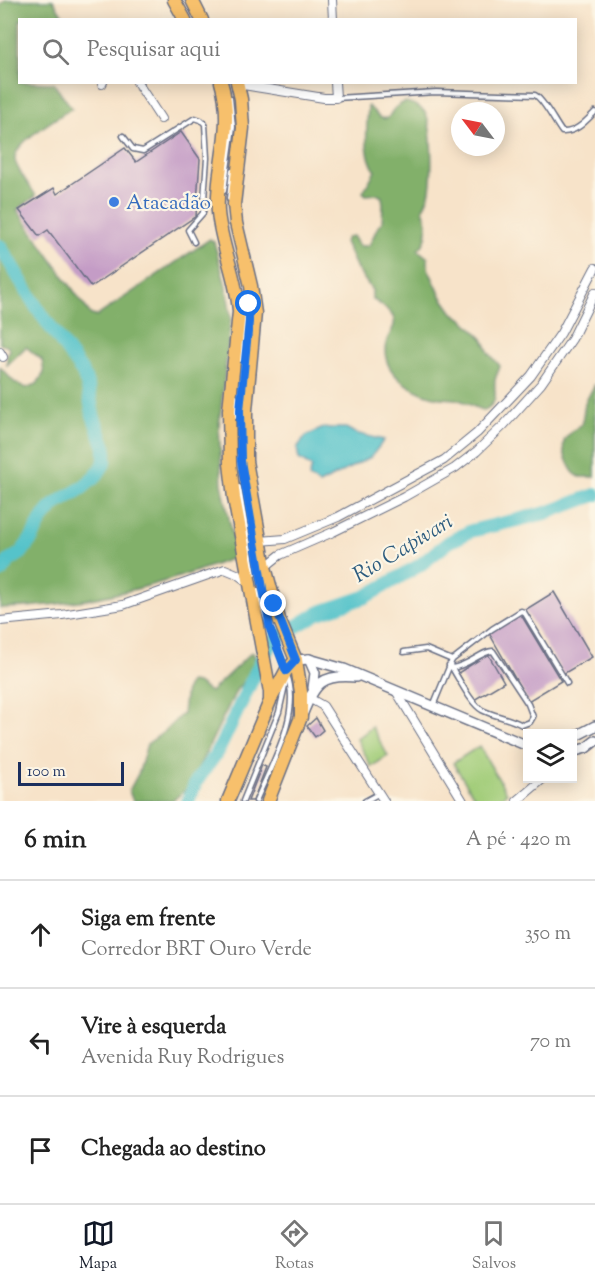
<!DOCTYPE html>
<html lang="pt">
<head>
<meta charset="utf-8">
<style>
  body { margin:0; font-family:"Sorts Mill Goudy",serif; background:#f2f2f2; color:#222 }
  .controls { position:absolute; right:18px; bottom:18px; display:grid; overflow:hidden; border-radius:0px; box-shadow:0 3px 15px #0003 }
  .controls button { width:54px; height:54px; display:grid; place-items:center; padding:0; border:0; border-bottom:2px solid #e0e0e0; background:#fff; color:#222; font:30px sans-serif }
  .compass { position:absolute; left:451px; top:102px; width:54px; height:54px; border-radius:50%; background:#fff; box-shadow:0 3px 15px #0003; rotate:302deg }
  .scale { position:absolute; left:18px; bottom:15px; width:106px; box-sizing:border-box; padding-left:6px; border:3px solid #1b2f5e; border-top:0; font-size:16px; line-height:21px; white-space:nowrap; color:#1b2f5e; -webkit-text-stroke:4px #fcf5e5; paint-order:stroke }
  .stop { position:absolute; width:18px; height:18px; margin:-14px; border:4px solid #1a73e8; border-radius:50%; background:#fff }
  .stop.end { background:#1a73e8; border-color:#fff; box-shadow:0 2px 6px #0008 }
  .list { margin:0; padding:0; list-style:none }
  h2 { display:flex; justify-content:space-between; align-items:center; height:78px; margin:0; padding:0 24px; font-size:26px }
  h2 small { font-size:20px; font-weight:400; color:#767676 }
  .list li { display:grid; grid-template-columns:39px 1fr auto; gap:18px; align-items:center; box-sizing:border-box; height:108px; padding:0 24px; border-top:2px solid #e0e0e0 }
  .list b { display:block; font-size:22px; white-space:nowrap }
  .list p { margin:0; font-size:20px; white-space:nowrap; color:#767676 }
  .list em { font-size:20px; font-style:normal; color:#767676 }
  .icon { flex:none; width:33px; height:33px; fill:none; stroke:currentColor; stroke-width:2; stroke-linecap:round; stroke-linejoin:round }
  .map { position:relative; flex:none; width:595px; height:801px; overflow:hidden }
  .search { position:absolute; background:#fff; box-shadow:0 3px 15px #0003; left:18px; right:18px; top:18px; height:66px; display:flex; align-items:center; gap:15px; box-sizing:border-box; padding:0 21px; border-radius:0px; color:#767676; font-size:22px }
  .sheet { height:402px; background:#fff }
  nav { display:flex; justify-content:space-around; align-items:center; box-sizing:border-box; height:84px; border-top:2px solid #e0e0e0; background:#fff; font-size:16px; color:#767676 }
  nav a { display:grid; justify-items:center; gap:3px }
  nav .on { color:#111827 }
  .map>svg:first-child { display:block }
  .green { fill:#a3cd7a; stroke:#5f7e6c; stroke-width:1.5 }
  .forest { fill:#82b06a; stroke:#4e7064; stroke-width:1.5 }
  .water { fill:#55c3ca; stroke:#387994; stroke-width:1.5 }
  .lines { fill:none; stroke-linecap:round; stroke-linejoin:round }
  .river { stroke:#55c3ca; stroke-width:14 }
  .building { fill:#c49cc6 }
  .service-casing { stroke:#686e83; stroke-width:7 }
  .minor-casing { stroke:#686e83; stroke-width:10 }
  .tertiary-casing { stroke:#686e83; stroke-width:12 }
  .primary-casing { stroke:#686e83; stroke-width:15 }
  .service { stroke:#fff; stroke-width:4 }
  .minor { stroke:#fff; stroke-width:8 }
  .tertiary { stroke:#fff; stroke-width:9 }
  .primary { stroke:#f7c06c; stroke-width:12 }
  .route { stroke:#1a73e8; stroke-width:8 }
  .shop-dot { fill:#3f7fe0; stroke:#fcf5e5; stroke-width:2 }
  .labels { text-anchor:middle; stroke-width:4.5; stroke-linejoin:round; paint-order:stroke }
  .shop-label { font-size:21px; fill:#366cbe; stroke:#fcf5e5; text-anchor:start }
  .water-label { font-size:22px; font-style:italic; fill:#2c5b7e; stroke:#fcf5e5 }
</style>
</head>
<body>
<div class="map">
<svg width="595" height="801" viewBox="0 0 595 801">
  <rect width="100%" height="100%" fill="#fcf5e5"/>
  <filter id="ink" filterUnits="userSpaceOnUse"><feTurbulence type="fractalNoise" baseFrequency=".0167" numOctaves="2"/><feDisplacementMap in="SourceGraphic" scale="12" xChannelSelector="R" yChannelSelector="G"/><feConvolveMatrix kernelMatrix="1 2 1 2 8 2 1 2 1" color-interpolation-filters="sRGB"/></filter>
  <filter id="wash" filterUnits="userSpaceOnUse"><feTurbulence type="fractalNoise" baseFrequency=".008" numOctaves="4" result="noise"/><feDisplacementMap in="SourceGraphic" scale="24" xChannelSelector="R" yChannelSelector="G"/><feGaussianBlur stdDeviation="1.35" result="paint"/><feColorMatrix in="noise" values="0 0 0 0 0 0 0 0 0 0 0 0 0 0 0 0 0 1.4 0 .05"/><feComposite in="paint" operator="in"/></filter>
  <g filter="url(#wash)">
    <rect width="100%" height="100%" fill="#f7e3c9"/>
    <g class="green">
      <polygon points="372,727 388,756 371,767 357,739"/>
      <polygon points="479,746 507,793 496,801 477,801 453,763"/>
    </g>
    <g class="forest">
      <path d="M 6,0 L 53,0 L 65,19 L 20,20 L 20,82 L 53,83 L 72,108 C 59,117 12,143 15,160 C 16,169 31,187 36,196 L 17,210 L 91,315 L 97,316 L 210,239 L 214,242 L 227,290 L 231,318 L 219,426 L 222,484 L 237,558 L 231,559 C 157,587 80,607 0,608 L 0,367 L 14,382 L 26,388 L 37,384 L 44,373 L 42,360 L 26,347 L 7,365 L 7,355 L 10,350 L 7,346 L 0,344 L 0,5 Z"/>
      <path d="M 406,102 C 414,104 422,107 426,114 C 433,129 433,180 429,195 C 427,200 425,204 423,209 C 428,223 430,240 418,250 L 428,258 L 428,268 L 441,296 L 453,313 L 464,320 L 483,339 L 489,353 L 500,366 C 499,371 496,375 495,380 C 493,395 501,399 485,410 C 475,409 469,403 459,400 C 453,398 446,399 440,398 C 420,395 391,380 386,358 C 379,328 417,326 372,299 L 372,290 L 357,269 L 345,242 L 347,237 L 353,236 L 359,246 L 368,246 C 375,238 374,229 382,222 L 383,204 L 382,197 L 377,194 L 366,195 L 363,192 L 375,171 C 363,151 367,128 368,106 C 375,110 377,121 388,118 C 392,110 397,104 406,102 Z"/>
      <path d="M 595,384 L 595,477 L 580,477 C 573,474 571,469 568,463 C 558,441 564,437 582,424 L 585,403 Z"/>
      <polygon points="252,652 254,654 256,667 253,673 237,689 189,787 172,801 133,801 129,791 139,772 147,744 164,732 183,713 186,689 190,682 197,683 210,692"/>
    </g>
    <polygon class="water" points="323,428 346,428 355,433 384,440 371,457 319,484 309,477 312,467 299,459 297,448 306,436"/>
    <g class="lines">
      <g class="river">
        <polyline points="0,246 37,308 83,373 88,387 93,415 105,447 105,462 96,476 82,488 54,505 42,519 32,538 21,553 9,561 0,572"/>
        <polyline points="188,801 196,782 218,751 265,653 277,638 318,613 365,597 420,565 449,542 471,531 546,513 595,495"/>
      </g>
    </g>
    <g id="blocks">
      <g class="building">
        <polygon points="181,132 200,159 196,216 91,287 48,230 39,236 19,210 54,188 57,194 125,148 136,162"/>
        <polygon points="554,592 592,657 563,674 525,610"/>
        <polygon points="520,613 561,681 528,701 489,633"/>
        <polygon points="488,654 504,682 474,700 458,673"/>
        <polygon points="316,718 323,730 315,737 307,726"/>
        <polygon points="262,765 266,767 253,801 248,801"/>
      </g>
    </g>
  </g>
  <g filter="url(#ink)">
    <use href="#blocks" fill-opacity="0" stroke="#686e83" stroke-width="1.5"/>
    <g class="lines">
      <defs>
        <g id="service">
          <path d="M 336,98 L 436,92 L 535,95 C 544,100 555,123 562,132 C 576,133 586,121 595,112"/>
          <polyline points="123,136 133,149 143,151 195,118 201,120 205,124 207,158 203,213 188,230 194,242"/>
          <polyline points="224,191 233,127 230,98"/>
          <polyline points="229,199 232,171"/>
          <polyline points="240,360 244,316"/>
          <polyline points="240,414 240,451"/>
          <polyline points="235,417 236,397"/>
          <polyline points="242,471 267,617"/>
          <polyline points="239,487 254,574"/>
          <polyline points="257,590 263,610 285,668"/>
          <polyline points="404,652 426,649 452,660"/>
          <path d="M 449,665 L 452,668 C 468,666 484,650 493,651 L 528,704 L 533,717 L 530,722 L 522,725 C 509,718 494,716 482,710 C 471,704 459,679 452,668"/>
          <polyline points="433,706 452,660 492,629 521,611 524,612 567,683"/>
          <polyline points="243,801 279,712 286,681"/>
          <path d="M 256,801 C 271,765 302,713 287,675"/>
          <polyline points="365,801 378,794"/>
        </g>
        <g id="minor">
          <polyline points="332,0 333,20"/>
          <polyline points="137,82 161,119"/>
          <polyline points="102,84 103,82"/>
          <polyline points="237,84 324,98 336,98 335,82"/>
          <polyline points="0,352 3,357"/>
          <polyline points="260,541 285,539 338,517 444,460 477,433 531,376 561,333 595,268"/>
          <polyline points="265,567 280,555 333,532 404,497 455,468 477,451 504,425 541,384 572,339 595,292"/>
          <polyline points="0,621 62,615 123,605 225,569 237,574 249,583"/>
          <polyline points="396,691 463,801"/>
          <polyline points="309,698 323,706 384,801"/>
          <polyline points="517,801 544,778"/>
        </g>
        <g id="tertiary">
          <polyline points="309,659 315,673 313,688"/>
          <polyline points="296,660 309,659 344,669 528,746"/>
          <path d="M 303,713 C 315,683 322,674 356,677"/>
          <polyline points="572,738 595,726"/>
          <polyline points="572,752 586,748 595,741"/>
        </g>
        <g id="primary">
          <polyline points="174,0 185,20"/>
          <polyline points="192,0 202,20"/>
          <path d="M 221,82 C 235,128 215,167 218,212 C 221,246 237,278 239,312 L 229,410 L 230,463 L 234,498 L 270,692 L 270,701 L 228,801"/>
          <polyline points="237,82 241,99 243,128 234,204 236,223 251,286 255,313 246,410 246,461 265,567 279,619 296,660 301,692 301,717 268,801"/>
          <polyline points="272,697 286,671 296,660"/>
        </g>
      </defs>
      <use href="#service" class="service-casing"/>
      <use href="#minor" class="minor-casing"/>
      <use href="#tertiary" class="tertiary-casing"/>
      <use href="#primary" class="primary-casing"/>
      <use href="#service" class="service"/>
      <use href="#minor" class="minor"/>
      <use href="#tertiary" class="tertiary"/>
      <use href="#primary" class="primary"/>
    </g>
  </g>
  <g class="lines" filter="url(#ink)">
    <polyline class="route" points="249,304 249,322 240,410 241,461 270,629 286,671 296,660 274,604"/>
  </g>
  <circle class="shop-dot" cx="114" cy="202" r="6"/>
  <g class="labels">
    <g class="shop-label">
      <text x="126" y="209">Atacadão</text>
    </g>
    <g class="water-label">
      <text transform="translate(402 547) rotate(-31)" y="8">Rio Capivari</text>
    </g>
  </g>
</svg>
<div class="controls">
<button><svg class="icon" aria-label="layers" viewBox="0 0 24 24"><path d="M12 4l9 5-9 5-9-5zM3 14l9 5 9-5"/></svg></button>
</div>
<svg class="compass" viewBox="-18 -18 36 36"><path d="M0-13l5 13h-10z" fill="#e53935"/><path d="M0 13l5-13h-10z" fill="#767676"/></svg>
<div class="scale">100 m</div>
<div class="stop" style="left:249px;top:304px"></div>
<div class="stop end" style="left:274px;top:604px"></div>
<div class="search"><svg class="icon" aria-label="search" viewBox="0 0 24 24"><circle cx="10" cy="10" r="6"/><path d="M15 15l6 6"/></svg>Pesquisar aqui</div>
</div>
<section class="sheet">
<h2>6 min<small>A pé · 420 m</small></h2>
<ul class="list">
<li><svg class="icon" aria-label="ahead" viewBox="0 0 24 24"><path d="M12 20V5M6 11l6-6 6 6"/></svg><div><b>Siga em frente</b><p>Corredor BRT Ouro Verde</p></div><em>350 m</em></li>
<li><svg class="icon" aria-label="left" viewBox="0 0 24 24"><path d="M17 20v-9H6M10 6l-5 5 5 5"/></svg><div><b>Vire à esquerda</b><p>Avenida Ruy Rodrigues</p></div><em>70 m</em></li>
<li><svg class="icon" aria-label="arrive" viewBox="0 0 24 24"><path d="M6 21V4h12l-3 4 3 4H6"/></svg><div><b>Chegada ao destino</b></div></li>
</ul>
</section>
<nav>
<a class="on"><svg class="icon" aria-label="map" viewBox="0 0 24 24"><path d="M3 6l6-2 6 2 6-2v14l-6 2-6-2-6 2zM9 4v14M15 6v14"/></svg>Mapa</a>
<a><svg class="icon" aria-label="directions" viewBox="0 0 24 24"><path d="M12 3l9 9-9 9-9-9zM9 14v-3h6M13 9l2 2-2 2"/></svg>Rotas</a>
<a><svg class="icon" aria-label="saved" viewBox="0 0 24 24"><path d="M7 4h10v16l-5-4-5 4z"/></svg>Salvos</a>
</nav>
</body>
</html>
